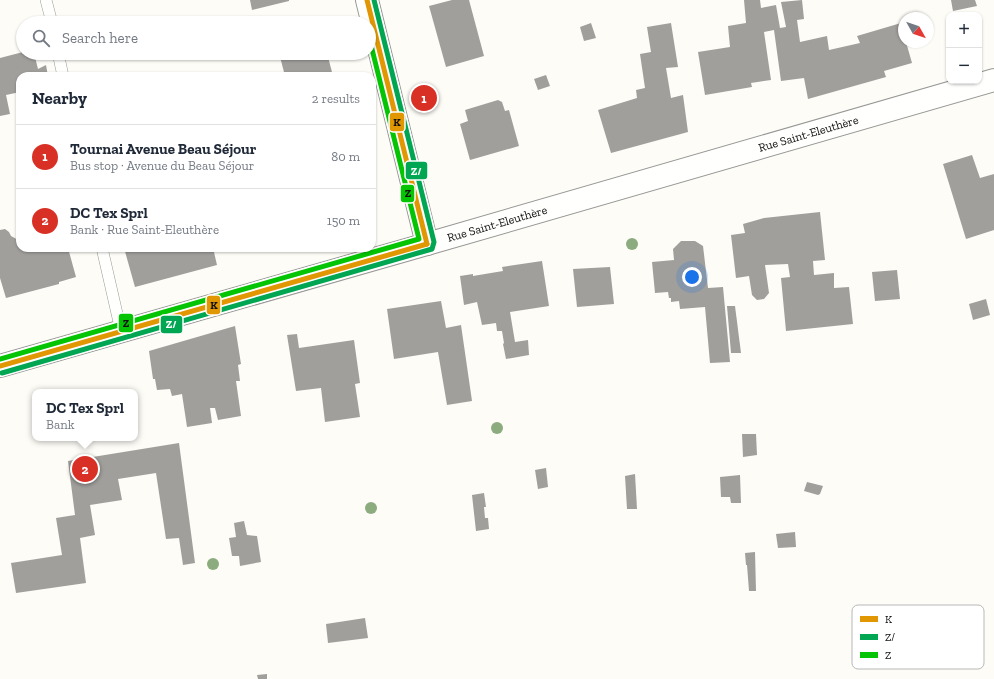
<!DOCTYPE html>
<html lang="en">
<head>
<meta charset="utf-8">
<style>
  body { margin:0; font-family:"Zilla Slab",serif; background:#f2f2f3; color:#1f2937 }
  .controls { position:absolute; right:12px; top:12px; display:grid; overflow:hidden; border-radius:8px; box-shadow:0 1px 3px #0004 }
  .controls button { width:36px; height:36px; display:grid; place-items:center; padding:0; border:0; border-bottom:1px solid #e0e1e3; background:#fff; color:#1f2937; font:20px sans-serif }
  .compass { position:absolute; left:898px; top:12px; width:36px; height:36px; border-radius:50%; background:#fff; box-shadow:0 1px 3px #0004; rotate:130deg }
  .you { position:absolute; left:692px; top:277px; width:14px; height:14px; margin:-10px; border:3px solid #fff; border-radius:50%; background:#1a73e8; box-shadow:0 0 0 6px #1a73e833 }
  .badge { display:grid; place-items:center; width:26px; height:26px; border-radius:50%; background:#d93025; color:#fff; font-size:13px; font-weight:700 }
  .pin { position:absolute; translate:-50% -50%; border:2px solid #fff; box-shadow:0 1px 4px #0006 }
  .popup { position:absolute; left:32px; top:389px; width:106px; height:52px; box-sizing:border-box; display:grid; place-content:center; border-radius:8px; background:#fff; filter:drop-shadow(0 1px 3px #0005); font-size:13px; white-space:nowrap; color:#747a83 }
  .popup b { font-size:15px; color:#1f2937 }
  .popup::after { content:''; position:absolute; left:50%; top:100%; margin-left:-8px; border:8px solid transparent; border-top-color:#fff }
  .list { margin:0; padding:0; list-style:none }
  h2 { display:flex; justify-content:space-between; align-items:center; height:52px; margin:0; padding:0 16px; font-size:17px }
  h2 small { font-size:13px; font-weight:400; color:#747a83 }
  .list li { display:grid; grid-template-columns:26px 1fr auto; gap:12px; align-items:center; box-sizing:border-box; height:64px; padding:0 16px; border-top:1px solid #e0e1e3 }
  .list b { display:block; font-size:15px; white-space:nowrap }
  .list p { margin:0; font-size:13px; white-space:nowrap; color:#747a83 }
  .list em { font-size:13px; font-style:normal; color:#747a83 }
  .icon { flex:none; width:22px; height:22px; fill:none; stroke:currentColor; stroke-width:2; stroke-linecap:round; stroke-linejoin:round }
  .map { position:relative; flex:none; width:994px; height:679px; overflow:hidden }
  .search { position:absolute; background:#fff; box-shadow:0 1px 3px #0004; left:16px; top:16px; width:360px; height:44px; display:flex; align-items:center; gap:10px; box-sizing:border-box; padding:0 14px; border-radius:22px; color:#747a83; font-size:15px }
  .panel { position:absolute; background:#fff; box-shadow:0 1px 3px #0004; left:16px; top:72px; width:360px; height:180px; border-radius:12px }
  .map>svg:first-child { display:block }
  .building { fill:#a19f9c }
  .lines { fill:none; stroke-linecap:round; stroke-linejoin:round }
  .lane-casing { stroke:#979795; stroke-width:12 }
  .street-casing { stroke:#979795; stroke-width:24 }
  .lane { stroke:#fffffe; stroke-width:11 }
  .street { stroke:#fffffe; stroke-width:22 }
  .bus-1-casing { stroke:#fff; stroke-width:8 }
  .bus-2-casing { stroke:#fff; stroke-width:8 }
  .bus-3-casing { stroke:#fff; stroke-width:8 }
  .bus-1 { stroke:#e09702; stroke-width:5 }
  .bus-2 { stroke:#00a651; stroke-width:5 }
  .bus-3 { stroke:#04c404; stroke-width:5 }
  .tree { fill:#8cac80 }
  .labels { text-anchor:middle; stroke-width:4; stroke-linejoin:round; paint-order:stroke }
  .street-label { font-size:12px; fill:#111; stroke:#fff }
  .key { fill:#fff; stroke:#b8b8b8; stroke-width:1 }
  .key-label { font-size:11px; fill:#111 }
  .line-badge { stroke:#fff; stroke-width:1.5 }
  .badge-label { font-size:11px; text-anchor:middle; font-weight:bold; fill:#fff }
  .pale-badge-label { font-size:11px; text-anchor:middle; font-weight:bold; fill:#111 }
</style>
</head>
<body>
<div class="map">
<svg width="994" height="679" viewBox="0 0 994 679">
  <rect width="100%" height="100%" fill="#fdfcf7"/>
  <g class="building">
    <polygon points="250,0 289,0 289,1 252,10"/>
    <polygon points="452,0 469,0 484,56 446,67 429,6"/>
    <polygon points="744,0 760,0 761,8 776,5 780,28 786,27 781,2 802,0 804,19 797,20 800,42 827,36 829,50 860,43 857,36 901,23 904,34 904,42 906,42 912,63 884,71 886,77 808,99 804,78 781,81 774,30 764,32 771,80 751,83 752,87 705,95 698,52 730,47 728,26 746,23"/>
    <polygon points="951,0 975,0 977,6 953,11"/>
    <polygon points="591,23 596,38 584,41 580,27"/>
    <polygon points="671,23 678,67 666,68 671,98 683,95 688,132 611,153 598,110 637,98 636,90 645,88 640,54 651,52 647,27"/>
    <polygon points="23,52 34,53 38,69 46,65 48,76 20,76 20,92 6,95 10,114 0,116 0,58"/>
    <polygon points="279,53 327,53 333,76 285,76"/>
    <polygon points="546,75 550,86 538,90 534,79"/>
    <polygon points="498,100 502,102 505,111 509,110 519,146 470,160 460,124 468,121 465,110"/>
    <polygon points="972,155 980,178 994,174 994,230 966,239 943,164"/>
    <polygon points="820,212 825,260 813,261 814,275 834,273 834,288 849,287 853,324 786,331 781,278 790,277 788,264 765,265 769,293 764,299 757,300 752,295 749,276 736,278 731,235 745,233 743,224 764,218"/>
    <polygon points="5,229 9,232 11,236 20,241 20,248 68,248 76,277 59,282 59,284 6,298 0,278 0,230"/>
    <polygon points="681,241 695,241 703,246 708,288 723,287 730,362 710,363 705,307 680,309 679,301 671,302 671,298 669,298 668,292 655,293 652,262 674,260 673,249"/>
    <polygon points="124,248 213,248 217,265 135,287"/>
    <polygon points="542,261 549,306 510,312 515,342 528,340 529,355 506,359 503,344 504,343 502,331 497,331 496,323 482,325 477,302 464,305 460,276 473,274 473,276 503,271 502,267"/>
    <polygon points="610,267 614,304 577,307 573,269"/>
    <polygon points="897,270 900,299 875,301 872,272"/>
    <polygon points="986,299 990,315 973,320 969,304"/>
    <polygon points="441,301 446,328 461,325 472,401 447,405 438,352 394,359 387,309"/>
    <polygon points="727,306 735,306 741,353 731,353"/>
    <polygon points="235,326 241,364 238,365 240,381 236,381 241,416 218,420 215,408 210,408 212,423 187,427 182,394 172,396 170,389 157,390 155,379 153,379 149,351"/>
    <polygon points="297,334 299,348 354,340 360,383 355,384 360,417 325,422 321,388 296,391 287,335"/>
    <polygon points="742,434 756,434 757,455 743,457"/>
    <polygon points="179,443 195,563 183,565 179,538 166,539 156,473 118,479 122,500 90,505 95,535 80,538 86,583 16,593 11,563 62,555 56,518 75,515 68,461"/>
    <polygon points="546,468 548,487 538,489 535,470"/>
    <polygon points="635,474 637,509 627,509 625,476"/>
    <polygon points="740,475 741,503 731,503 730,497 721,497 720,477"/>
    <polygon points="807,482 823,486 820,494 818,495 804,491"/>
    <polygon points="484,493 486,507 484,507 485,518 488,518 489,529 476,531 472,495"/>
    <polygon points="244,521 247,535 257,536 261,562 240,566 239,556 232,556 229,538 236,537 234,523"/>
    <polygon points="795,532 796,547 778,548 776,534"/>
    <polygon points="755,552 756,591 749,591 747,565 746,565 745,553"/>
    <polygon points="365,618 368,638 328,643 326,624"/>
    <polygon points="267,674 267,679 258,679 257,675"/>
  </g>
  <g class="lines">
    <defs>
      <g id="lane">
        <polyline points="46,0 52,23"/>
        <polyline points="58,53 63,76"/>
        <polyline points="102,248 121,331"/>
      </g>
      <g id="street">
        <polyline points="367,0 427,244"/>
        <path id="s1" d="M 0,366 L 427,244 L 994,80"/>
      </g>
    </defs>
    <use href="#lane" class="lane-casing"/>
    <use href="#street" class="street-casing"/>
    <use href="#lane" class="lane"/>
    <use href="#street" class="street"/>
    <defs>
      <g id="bus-1">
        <polyline points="367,0 427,244"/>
        <polyline points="0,366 427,244"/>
      </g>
      <polyline id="bus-2" points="2,373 432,249 434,242 374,0"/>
      <polyline id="bus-3" points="0,359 419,239 369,37"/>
    </defs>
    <use href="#bus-1" class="bus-1-casing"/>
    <use href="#bus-2" class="bus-2-casing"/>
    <use href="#bus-3" class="bus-3-casing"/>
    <use href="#bus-1" class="bus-1"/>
    <use href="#bus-2" class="bus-2"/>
    <use href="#bus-3" class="bus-3"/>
  </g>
  <g class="tree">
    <circle cx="632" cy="244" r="6"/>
    <circle cx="497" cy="428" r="6"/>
    <circle cx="371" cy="508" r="6"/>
    <circle cx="213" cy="564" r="6"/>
  </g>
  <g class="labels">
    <g class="street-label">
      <text dy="4" stroke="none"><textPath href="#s1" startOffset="841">Rue Saint-Eleuthère</textPath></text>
      <text dy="4" stroke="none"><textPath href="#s1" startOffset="517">Rue Saint-Eleuthère</textPath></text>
    </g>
  </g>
  <rect x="852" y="605" width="132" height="64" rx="6" class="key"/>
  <rect x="860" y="616" width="18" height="6" fill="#e09702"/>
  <rect x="860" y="634" width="18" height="6" fill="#00a651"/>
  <rect x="860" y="652" width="18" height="6" fill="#04c404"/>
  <g class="key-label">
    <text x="885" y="623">K</text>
    <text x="885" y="641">Z/</text>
    <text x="885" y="659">Z</text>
  </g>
  <g class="line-badge">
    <rect x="389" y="112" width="16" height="20" rx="4" fill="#e09702"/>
    <rect x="405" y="161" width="23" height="19" rx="4" fill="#00a651"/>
    <rect x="400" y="184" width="15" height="19" rx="4" fill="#04c404"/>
    <rect x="206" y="295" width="15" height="20" rx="4" fill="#e09702"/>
    <rect x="118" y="313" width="16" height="20" rx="4" fill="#04c404"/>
    <rect x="160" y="315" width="23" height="19" rx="4" fill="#00a651"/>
  </g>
  <g class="badge-label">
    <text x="416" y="175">Z/</text>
    <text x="171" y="328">Z/</text>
  </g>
  <g class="pale-badge-label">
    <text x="397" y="126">K</text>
    <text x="408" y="197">Z</text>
    <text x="214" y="309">K</text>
    <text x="126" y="327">Z</text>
  </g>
</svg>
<div class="controls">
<button>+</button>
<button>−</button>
</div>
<svg class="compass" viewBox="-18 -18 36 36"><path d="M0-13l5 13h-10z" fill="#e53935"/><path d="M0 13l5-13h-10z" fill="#747a83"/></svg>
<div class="you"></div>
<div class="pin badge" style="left:424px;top:98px">1</div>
<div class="pin badge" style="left:85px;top:469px">2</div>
<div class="popup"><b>DC Tex Sprl</b>Bank</div>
<div class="search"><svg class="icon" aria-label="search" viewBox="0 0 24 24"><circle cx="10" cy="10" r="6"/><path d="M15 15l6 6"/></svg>Search here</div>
<section class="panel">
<h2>Nearby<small>2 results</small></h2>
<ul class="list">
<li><span class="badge">1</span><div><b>Tournai Avenue Beau Séjour</b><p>Bus stop · Avenue du Beau Séjour</p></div><em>80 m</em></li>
<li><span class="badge">2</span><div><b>DC Tex Sprl</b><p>Bank · Rue Saint-Eleuthère</p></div><em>150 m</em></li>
</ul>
</section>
</div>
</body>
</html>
